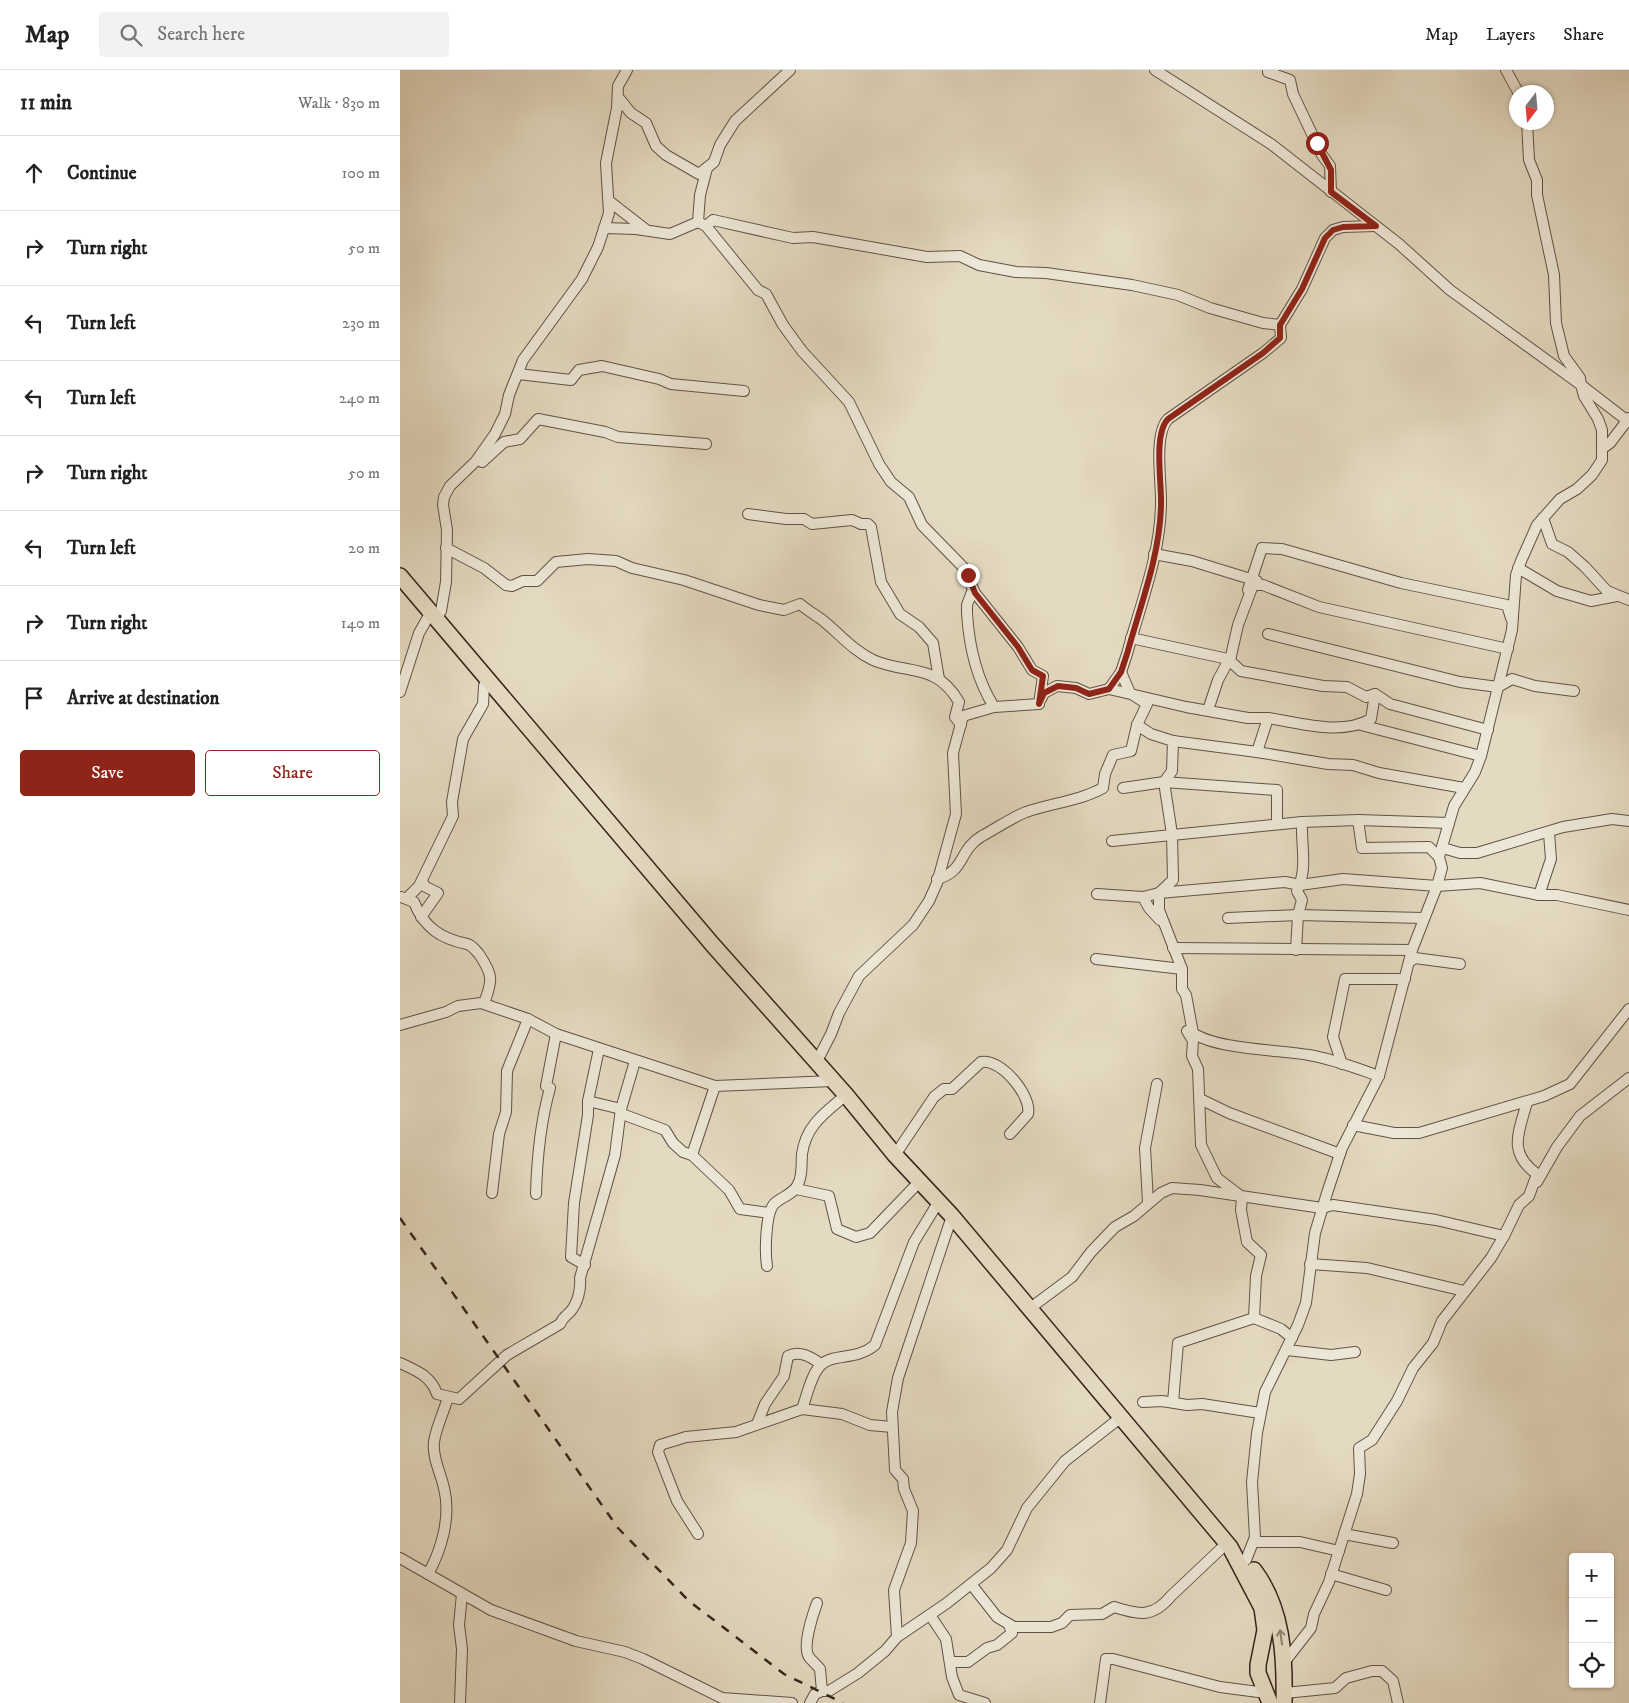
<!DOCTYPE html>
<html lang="en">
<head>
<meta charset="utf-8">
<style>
  body { margin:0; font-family:"IM FELL DW Pica",serif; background:#f2f2f2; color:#222 }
  .controls { position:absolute; right:15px; bottom:15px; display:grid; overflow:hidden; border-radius:5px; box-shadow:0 1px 4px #0004 }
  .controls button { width:45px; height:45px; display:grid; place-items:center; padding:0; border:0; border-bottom:1px solid #e0e0e0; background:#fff; color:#222; font:25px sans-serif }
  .compass { position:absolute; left:1109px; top:15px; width:45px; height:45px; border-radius:50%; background:#fff; box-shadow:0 1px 4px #0004; rotate:196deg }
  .stop { position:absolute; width:15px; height:15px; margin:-11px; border:4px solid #8f2418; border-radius:50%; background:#fff }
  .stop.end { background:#8f2418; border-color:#fff; box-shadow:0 1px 5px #0008 }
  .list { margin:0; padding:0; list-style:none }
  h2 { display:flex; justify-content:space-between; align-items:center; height:65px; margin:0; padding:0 20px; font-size:21px }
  h2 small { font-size:16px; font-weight:400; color:#767676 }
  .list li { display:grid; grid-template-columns:32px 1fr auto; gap:15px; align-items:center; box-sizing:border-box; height:75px; padding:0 20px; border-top:1px solid #e0e0e0 }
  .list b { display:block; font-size:19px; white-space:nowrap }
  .list em { font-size:16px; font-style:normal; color:#767676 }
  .actions { display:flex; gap:10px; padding:15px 20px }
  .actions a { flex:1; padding:11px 0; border:1px solid #8f2418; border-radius:5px; text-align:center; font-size:18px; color:#8f2418 }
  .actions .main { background:#8f2418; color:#fff }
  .icon { flex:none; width:28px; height:28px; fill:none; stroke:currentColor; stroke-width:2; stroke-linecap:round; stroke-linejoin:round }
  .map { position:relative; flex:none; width:1229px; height:1633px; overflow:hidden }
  header { display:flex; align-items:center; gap:30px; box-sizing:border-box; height:70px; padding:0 25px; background:#fff; border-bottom:1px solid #e0e0e0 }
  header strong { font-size:24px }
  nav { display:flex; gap:28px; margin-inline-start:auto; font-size:18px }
  .search { width:350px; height:45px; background:#f2f2f2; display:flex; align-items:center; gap:12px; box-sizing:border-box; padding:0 18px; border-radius:5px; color:#767676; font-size:19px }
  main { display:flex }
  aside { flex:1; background:#fff }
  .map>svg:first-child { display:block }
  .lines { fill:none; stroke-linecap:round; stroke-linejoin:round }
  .minor-casing { stroke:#625246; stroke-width:12 }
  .highway-casing { stroke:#37251d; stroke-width:18 }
  .minor { stroke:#ede7d7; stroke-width:10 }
  .highway { stroke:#e4dac1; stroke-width:15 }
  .rail { stroke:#37251d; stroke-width:2.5; stroke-dasharray:9 9; stroke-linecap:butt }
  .oneway { stroke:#8e806f }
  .route { stroke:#8f2418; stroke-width:6 }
</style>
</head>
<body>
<header>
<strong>Map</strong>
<div class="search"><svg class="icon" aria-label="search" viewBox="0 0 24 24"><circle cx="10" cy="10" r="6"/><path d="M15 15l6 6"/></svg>Search here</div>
<nav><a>Map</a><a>Layers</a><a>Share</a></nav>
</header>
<main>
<aside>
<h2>11 min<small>Walk · 830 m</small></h2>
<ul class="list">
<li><svg class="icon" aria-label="ahead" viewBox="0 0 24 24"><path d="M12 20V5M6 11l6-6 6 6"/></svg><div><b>Continue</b></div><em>100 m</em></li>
<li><svg class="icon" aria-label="right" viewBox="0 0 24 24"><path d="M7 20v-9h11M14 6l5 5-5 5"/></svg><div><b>Turn right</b></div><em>50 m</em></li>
<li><svg class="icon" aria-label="left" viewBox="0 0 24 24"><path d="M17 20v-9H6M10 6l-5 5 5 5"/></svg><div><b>Turn left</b></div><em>230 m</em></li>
<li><svg class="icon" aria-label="left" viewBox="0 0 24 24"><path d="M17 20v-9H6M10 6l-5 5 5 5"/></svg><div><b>Turn left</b></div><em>240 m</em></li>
<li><svg class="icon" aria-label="right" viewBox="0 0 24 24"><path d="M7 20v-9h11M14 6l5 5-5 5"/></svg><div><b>Turn right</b></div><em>50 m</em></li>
<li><svg class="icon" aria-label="left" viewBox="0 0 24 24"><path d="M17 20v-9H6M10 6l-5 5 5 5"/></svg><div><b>Turn left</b></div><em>20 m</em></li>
<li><svg class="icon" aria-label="right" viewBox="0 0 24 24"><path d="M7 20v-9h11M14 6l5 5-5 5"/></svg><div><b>Turn right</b></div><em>140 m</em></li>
<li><svg class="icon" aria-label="arrive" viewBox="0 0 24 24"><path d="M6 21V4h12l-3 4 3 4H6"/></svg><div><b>Arrive at destination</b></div></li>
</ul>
<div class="actions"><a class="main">Save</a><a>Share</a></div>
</aside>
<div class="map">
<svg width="1229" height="1633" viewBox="0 0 1229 1633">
  <rect width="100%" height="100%" fill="#e4dac1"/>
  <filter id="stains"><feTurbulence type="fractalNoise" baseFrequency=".004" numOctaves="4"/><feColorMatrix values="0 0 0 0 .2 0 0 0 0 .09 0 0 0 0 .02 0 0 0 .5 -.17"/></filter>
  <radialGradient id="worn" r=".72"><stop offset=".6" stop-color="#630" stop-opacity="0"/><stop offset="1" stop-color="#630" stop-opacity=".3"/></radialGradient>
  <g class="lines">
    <defs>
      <g id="minor">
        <polyline points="755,0 871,74 999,174 1050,220 1181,315 1184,326 1198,349 1202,360 1202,390 1192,405 1177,419 1160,429 1137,455 1121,491 1116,505 1112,560 1081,686 1075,702 1054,736 1039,787 1042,798 1037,816 1012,880 979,1006 942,1078 927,1123 915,1163 906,1233 898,1255 865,1322 857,1363 852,1412 855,1467 846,1490"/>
        <polyline points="868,0 868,2 890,10 893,24 922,85 930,96 931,122"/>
        <polyline points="1106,0 1118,22"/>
        <polyline points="218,27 231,43 246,53 256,76 266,85 299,104 314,92 320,75 335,51 390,0"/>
        <polyline points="1127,52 1129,90 1137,110 1137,125 1154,205 1156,253 1164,286 1180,308 1181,315 1229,352"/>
        <polyline points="209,131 245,159"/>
        <polyline points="298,152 300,125 307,98"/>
        <polyline points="306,156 313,150 393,168 413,167 527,187 560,186 579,195 616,202 646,203 732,215 778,225 810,238 863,253 880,255"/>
        <polyline points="204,158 236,159 270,164 298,152 306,156 358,220 366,224 383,255 402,281 449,332 479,394 491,412 509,427 522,455 563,497 575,523 618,577 632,600 643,606 639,634"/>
        <polyline points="118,304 171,310 179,300 202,296 259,309 271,314 344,321"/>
        <polyline points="1203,378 1210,373 1229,348"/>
        <polyline points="82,392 104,372 120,369 138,349 205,362 218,367 306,374"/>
        <polyline points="348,444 386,449 404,449 412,454 452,450 461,454 468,454 471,457 481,512 500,544 519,557 533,573 539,609"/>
        <polyline points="1143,448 1152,474 1168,482 1185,497 1207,521 1229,530"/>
        <path d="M 46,478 L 84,498 L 106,515 L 112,516 L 123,511 L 137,511 L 156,492 L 188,489 L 216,491 L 232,498 L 284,510 L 359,535 L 384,540 L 400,534 C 407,540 414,544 421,549 C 439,563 452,580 473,590 C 507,605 536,592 559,632 L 555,647 L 561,655"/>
        <polyline points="754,484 792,491 857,511"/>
        <polyline points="1118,498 1157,521 1191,531 1217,526"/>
        <path d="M 573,519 L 567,535 L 567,543 C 569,577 576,608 594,637"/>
        <polyline points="848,520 862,478 882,479 1001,513 1107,535 1111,548"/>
        <polyline points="36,549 41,541 46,512 47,460 43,435 44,427 50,416 76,391 95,364 105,344 109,325 123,290 182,209 198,177 209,143 206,93 217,38 218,16 227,0"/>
        <polyline points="868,564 1060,612 1098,617 1112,609 1135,616 1174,621"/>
        <polyline points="731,568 828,589 841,601 923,616 947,617 966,627 975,624 990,634 1088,660"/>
        <path d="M 709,619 L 721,602 L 727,584 C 740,536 760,486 761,435 C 762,414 753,365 768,349 L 863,283 L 881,268 L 880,255 L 902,219 L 925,168 L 933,160 L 943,157 L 975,156"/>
        <polyline points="0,622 19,563 31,542"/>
        <polyline points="641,629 644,623 657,616 676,618 689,624 709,619 786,637 848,648 868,648 857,682"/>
        <polyline points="808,640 818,610 831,586 838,555 853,515 863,515 919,537 1108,579"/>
        <path d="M 868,648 C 901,653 941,666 971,649 L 975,624"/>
        <path d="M 737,655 L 751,664 L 773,671 L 772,701 L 764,712 L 772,764 L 773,810 L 759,823 L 759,840 L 782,899 L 782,919 L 786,925 L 793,963 C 816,979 879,980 909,985 C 933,989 956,998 979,1006"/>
        <polyline points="961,655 1081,686"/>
        <polyline points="773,671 857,682 928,694 953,695 979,703 1064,718"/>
        <polyline points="723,718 764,712 877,720 877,753"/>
        <polyline points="958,750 962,778 1029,777 1039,787"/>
        <polyline points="712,771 902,752 958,750 1049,753"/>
        <polyline points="1043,778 1060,783 1077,783 1163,757 1212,749 1229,751"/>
        <path d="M 537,809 C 566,801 558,780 582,766 C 595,759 613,747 626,742 C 652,733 679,731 703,718 L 705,704 L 713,685 L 731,681 L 737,655 L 747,634 L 730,623 L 721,602"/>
        <polyline points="697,824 743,827 759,823 885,812 900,815 943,809 1037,816 1080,813 1139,825 1157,825 1229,840"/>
        <polyline points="1139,825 1151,789 1149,763"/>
        <path d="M 1,827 L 14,832 C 24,858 42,869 67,874 C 72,875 76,881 79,884 C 93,905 93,910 84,933"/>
        <polyline points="743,827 749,838 760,850"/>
        <polyline points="7,828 19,816 53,746 52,732 63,669 83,634 84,616 89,608"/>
        <polyline points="21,847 38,823 24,816 22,810"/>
        <polyline points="828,848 898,845 1023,848"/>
        <polyline points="773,878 1012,880"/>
        <path d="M 896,880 L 898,845 L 902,830 L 897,821 C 908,798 901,777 902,752"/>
        <polyline points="696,889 782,899"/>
        <polyline points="1009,892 1015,888 1060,894"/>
        <polyline points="0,955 46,942 58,936 81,933 128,949 156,964 315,1016 432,1011"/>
        <polyline points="787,961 793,971 792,986 798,999 801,1075 817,1108 842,1127 841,1140 847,1172 861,1185 856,1206 854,1248 881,1259 892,1268"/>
        <polyline points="416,993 431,964 439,943 459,906 513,855 529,831 537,813 556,744 553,683 563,646 594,637 639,634"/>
        <polyline points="942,994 933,967 945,909 1005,909"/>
        <polyline points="800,1029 829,1043 940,1084"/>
        <polyline points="188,1031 221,1039"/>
        <polyline points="222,1044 265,1060 273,1073 283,1082 292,1085 329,1120 340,1139 369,1143"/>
        <polyline points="953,1055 994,1063 1019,1063 1144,1026 1170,1014 1229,939"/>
        <polyline points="292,1085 315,1016"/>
        <path d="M 495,1085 L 534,1027 L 544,1019 L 552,1019 L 581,992 C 601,988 632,1026 628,1044 L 610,1064"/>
        <polyline points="1137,1112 1157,1077 1180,1046 1229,1008"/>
        <polyline points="396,1119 429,1126 437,1159 456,1167 470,1163 520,1111"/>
        <polyline points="92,1123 99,1064 106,1042 107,1001 128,949"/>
        <path d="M 136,1124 C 137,1087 140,1054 150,1018 L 146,1016 L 156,964"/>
        <polyline points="748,1132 745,1078 757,1014"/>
        <polyline points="910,1194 967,1198 1064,1221"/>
        <polyline points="185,1195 171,1187 174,1133 188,1045 188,1031 199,979"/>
        <path d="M 367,1196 C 365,1183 365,1142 375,1133 C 382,1127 395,1123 398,1114 C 403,1105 401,1094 402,1084 C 406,1055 425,1043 446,1025"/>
        <polyline points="629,1239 672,1207 691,1182 715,1157 734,1146 761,1123 772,1118 800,1120 922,1138 933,1135 1036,1150 1104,1166"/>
        <polyline points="887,1280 931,1285 955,1282"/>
        <path d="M 0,1293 C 17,1301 31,1306 37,1324 L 59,1329 L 107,1285 L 160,1254 C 163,1247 166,1246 170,1242 C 178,1233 181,1219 180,1208 L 215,1085 L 221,1039 L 235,991"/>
        <polyline points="743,1332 762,1331 787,1335 802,1334 860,1343"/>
        <polyline points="773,1332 778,1273 854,1248"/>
        <path d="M 402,1339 C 407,1326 411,1304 421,1295 C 433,1283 456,1291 475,1275 L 514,1172 L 539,1131"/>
        <path d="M 357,1354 L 365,1334 L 384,1306 L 388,1286 C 400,1280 411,1287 421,1294"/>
        <polyline points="298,1464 277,1431 258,1382 260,1375 286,1367 336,1362 402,1339 442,1344 470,1355 492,1357"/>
        <polyline points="944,1464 993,1473"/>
        <polyline points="854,1472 900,1472 939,1481"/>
        <polyline points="0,1488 91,1540 176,1571 225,1582 243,1589 322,1628 392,1633"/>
        <path d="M 28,1504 C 42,1479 51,1446 44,1418 C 41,1404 32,1387 34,1372 C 36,1357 44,1342 48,1327"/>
        <polyline points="931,1504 986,1520"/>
        <path d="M 571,1514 L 597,1547 L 614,1557 L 651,1557 L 662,1553 L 670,1545 L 702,1544 L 714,1537 C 739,1545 753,1548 771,1526 L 827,1473"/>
        <path d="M 417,1533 C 413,1544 402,1577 409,1587 C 412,1591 417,1595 420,1599 L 422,1621"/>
        <polyline points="530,1545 546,1569 552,1607 559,1625 585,1633"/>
        <polyline points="497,1567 494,1520 511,1473 513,1441 504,1419 503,1409 495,1400 492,1342 498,1308 552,1146"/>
        <polyline points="551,1592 568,1592 587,1578 597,1575 612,1563 609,1555"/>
        <path d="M 883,1594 L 911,1558 L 914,1544 L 929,1512 L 957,1424 L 960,1404 L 959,1378 L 972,1370 L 997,1331 L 1013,1298 L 1033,1273 L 1042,1251 L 1091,1188 L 1104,1166 L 1119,1135 L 1129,1126 L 1137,1104 C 1107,1083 1119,1062 1127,1032"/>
        <polyline points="885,1623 935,1618 946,1608 972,1601 982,1601 993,1611 998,1633"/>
        <polyline points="60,1633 62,1579 59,1555 62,1524"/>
        <polyline points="410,1633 415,1624 422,1621 429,1621 458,1603 485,1581 497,1567 547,1533 591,1498 607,1480 627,1438 665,1391 720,1348"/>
        <polyline points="700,1633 706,1589 713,1589 820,1617 866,1623"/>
      </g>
      <g id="highway">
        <polyline points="0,506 312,874 446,1025 495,1085 552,1146 830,1477 862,1538 865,1560 858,1595 858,1603 870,1633"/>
        <path d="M 854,1500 C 883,1539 885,1587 884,1633"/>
      </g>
    </defs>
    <use href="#minor" class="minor-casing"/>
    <use href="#highway" class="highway-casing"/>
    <use href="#minor" class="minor"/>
    <use href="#highway" class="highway"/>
    <polyline class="rail" points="0,1148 218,1458 289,1531 384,1604 443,1633"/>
  </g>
  <defs><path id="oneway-shaft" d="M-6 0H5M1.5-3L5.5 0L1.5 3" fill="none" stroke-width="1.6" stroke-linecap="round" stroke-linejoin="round" transform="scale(1.25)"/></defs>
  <use class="oneway" href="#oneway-shaft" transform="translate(881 1567) rotate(-98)"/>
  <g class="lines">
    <path class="route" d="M 568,505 L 575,523 L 618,577 L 632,600 L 643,606 L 639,634 L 644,623 L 658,616 L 676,618 L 689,624 L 709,619 L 721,602 L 727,584 C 740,536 760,486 761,435 C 762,414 753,364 768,349 L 863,283 L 880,268 L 880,255 L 902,219 L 925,168 L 933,160 L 943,157 L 976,156 L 931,122 L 931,100 L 917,73"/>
  </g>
  <rect width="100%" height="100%" filter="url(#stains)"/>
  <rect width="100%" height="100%" fill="url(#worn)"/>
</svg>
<div class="controls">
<button>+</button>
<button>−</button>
<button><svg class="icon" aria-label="locate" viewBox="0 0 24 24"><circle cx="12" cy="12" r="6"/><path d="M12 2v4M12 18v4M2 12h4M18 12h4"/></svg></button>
</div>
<svg class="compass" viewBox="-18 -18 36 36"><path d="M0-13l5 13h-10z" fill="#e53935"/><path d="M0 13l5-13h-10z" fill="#767676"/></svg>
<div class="stop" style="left:917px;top:73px"></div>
<div class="stop end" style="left:568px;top:505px"></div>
</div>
</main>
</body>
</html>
